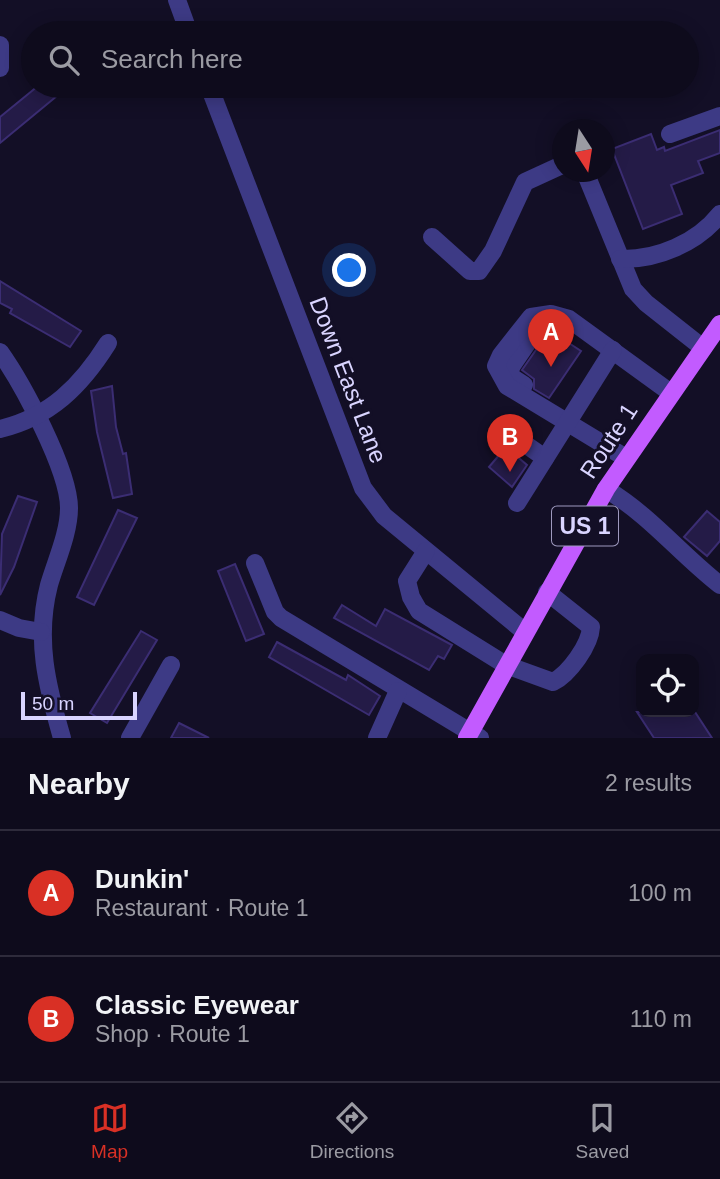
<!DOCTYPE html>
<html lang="en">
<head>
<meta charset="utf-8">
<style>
  body { margin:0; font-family:Arial,sans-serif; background:#171425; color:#f1f3f6 }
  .controls { position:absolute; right:21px; bottom:21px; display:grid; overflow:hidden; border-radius:14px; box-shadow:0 4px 18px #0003 }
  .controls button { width:63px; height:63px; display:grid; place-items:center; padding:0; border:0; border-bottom:2px solid #2e2b3b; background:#0e0b1c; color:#f1f3f6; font:35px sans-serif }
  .compass { position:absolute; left:552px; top:119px; width:63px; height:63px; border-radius:50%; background:#0e0b1c; box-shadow:0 4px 18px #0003; rotate:168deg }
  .scale { position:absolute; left:21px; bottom:18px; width:116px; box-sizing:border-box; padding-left:7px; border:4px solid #d9d4ff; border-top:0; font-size:19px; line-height:24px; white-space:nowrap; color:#d9d4ff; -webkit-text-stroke:5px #130f26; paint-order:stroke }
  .you { position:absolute; left:350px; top:271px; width:24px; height:24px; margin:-18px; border:5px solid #fff; border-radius:50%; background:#1a73e8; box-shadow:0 0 0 10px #1a73e833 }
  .badge { display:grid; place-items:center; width:46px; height:46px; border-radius:50%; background:#d93025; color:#fff; font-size:23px; font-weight:700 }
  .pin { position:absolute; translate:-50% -58px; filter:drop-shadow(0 2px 4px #0008) }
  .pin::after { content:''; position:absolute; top:37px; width:24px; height:21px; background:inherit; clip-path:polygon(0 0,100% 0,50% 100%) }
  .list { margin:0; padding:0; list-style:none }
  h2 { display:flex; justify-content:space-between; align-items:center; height:91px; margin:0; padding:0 28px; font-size:30px }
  h2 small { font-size:23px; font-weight:400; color:#9b9ba3 }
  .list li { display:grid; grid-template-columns:46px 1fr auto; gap:21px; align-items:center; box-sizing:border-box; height:126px; padding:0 28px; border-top:2px solid #2e2b3b }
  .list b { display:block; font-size:26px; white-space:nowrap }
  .list p { margin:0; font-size:23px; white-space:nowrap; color:#9b9ba3 }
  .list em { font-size:23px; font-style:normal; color:#9b9ba3 }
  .icon { flex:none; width:38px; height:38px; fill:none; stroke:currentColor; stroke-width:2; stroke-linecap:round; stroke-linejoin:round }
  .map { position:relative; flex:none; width:720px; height:738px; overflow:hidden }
  .search { position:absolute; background:#0e0b1c; box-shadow:0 4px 18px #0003; left:21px; right:21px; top:21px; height:77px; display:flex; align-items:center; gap:18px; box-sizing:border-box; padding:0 24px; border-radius:38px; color:#9b9ba3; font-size:26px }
  .sheet { height:343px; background:#0e0b1c }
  nav { display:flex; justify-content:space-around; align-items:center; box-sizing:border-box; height:98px; border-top:2px solid #2e2b3b; background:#0e0b1c; font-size:19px; color:#9b9ba3 }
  nav a { display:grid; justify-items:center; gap:4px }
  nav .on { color:#d93025 }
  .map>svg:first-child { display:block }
  .building { fill:#241b47; stroke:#3b2d73; stroke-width:2 }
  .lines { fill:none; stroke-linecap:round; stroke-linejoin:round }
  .minor { stroke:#3d3a85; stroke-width:18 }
  .major { stroke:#c25bff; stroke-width:18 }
  .labels { text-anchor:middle; stroke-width:6; stroke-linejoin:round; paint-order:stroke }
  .shield { fill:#130f26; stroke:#9e99be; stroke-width:2 }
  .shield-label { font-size:23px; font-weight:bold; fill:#d9d4ff }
  .street-label { font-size:24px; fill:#d9d4ff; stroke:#130f26 }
</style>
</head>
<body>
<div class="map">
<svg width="720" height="738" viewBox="0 0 720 738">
  <rect width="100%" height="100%" fill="#130f26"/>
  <g class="building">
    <polygon points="38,86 69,86 0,143 0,117"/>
    <polygon points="720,130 720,153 698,161 703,173 671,185 682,214 643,229 612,149 651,134 657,150 664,147 665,151"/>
    <polygon points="0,281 81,331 70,347 10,313 12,309 0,303"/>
    <polygon points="558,336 581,351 549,398 534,389 534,379 522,370 545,337"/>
    <polygon points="112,386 116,427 123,454 126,453 132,494 113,498 97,432 91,391"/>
    <polygon points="506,447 527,465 512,487 489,467"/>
    <polygon points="18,496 37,502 14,567 0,595 2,534"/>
    <polygon points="118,510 137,518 94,605 77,597"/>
    <polygon points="707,511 720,522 720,541 707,556 684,537"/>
    <polygon points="235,564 264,634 246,641 218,571"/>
    <polygon points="342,605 376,626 385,609 452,645 444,659 438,656 429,670 334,618"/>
    <polygon points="141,631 157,640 107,723 90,713"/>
    <polygon points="277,642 346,680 348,675 380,696 369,715 269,657"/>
    <polygon points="637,712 695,712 712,738 654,738"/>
    <polygon points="179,723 209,738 171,738"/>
  </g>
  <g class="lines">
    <g class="minor">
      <polyline points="177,0 189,33"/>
      <polyline points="0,45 0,68"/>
      <polyline points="209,86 363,488 384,516 525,632"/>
      <polyline points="670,134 720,116"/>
      <polyline points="585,172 633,289 646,303 703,348"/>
      <polyline points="432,237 470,271 479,271 493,251 525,182 562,165"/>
      <path d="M 620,259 C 657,260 697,243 720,214"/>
      <path d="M 0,352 C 22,383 69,470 69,508 C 69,533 56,561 49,585 C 35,639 47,686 62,738"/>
      <polyline points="524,385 510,376 511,367 539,326 561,324"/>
      <path d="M 0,429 C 50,417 81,386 108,343"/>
      <polyline points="505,430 545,458"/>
      <polyline points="626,458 507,386 496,366 501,355 531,317 551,314 569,319 671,393"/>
      <path d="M 606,489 C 652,517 679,553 720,585"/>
      <polyline points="517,503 613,350"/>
      <path d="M 426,551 L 407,581 L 411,597 L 419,611 L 506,665 L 553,682 C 569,674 590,645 591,627 L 547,592"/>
      <polyline points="255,563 275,612 281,618 480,738"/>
      <polyline points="0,620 19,628 41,632"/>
      <polyline points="130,738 171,665"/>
      <polyline points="377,738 398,691"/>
    </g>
    <polyline class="major" points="467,738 606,489 720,324"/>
  </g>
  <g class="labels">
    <rect class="shield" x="552" y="506.5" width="66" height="39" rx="5"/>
    <g class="shield-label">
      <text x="585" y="534">US 1</text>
    </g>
    <g class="street-label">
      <text transform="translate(348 380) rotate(69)" y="8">Down East Lane</text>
      <text transform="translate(609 441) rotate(-57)" y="8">Route 1</text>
    </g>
  </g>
</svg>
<div class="controls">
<button><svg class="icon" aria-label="locate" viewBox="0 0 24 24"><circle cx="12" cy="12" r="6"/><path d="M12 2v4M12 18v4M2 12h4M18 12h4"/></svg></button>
</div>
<svg class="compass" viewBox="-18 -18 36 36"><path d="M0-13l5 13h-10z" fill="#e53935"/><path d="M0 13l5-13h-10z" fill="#9b9ba3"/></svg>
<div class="scale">50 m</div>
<div class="you"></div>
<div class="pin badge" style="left:551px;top:367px">A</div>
<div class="pin badge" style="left:510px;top:472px">B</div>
<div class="search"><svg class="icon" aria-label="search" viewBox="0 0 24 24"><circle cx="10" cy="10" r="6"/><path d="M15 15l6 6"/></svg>Search here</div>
</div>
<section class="sheet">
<h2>Nearby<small>2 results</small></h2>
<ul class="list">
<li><span class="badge">A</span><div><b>Dunkin'</b><p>Restaurant · Route 1</p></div><em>100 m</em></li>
<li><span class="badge">B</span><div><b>Classic Eyewear</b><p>Shop · Route 1</p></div><em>110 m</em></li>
</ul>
</section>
<nav>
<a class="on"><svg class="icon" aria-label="map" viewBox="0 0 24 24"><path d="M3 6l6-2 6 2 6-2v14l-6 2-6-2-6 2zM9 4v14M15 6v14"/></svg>Map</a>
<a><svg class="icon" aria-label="directions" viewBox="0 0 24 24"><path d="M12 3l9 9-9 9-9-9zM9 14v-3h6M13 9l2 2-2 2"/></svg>Directions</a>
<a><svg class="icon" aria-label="saved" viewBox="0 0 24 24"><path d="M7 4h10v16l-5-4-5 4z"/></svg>Saved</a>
</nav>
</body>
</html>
